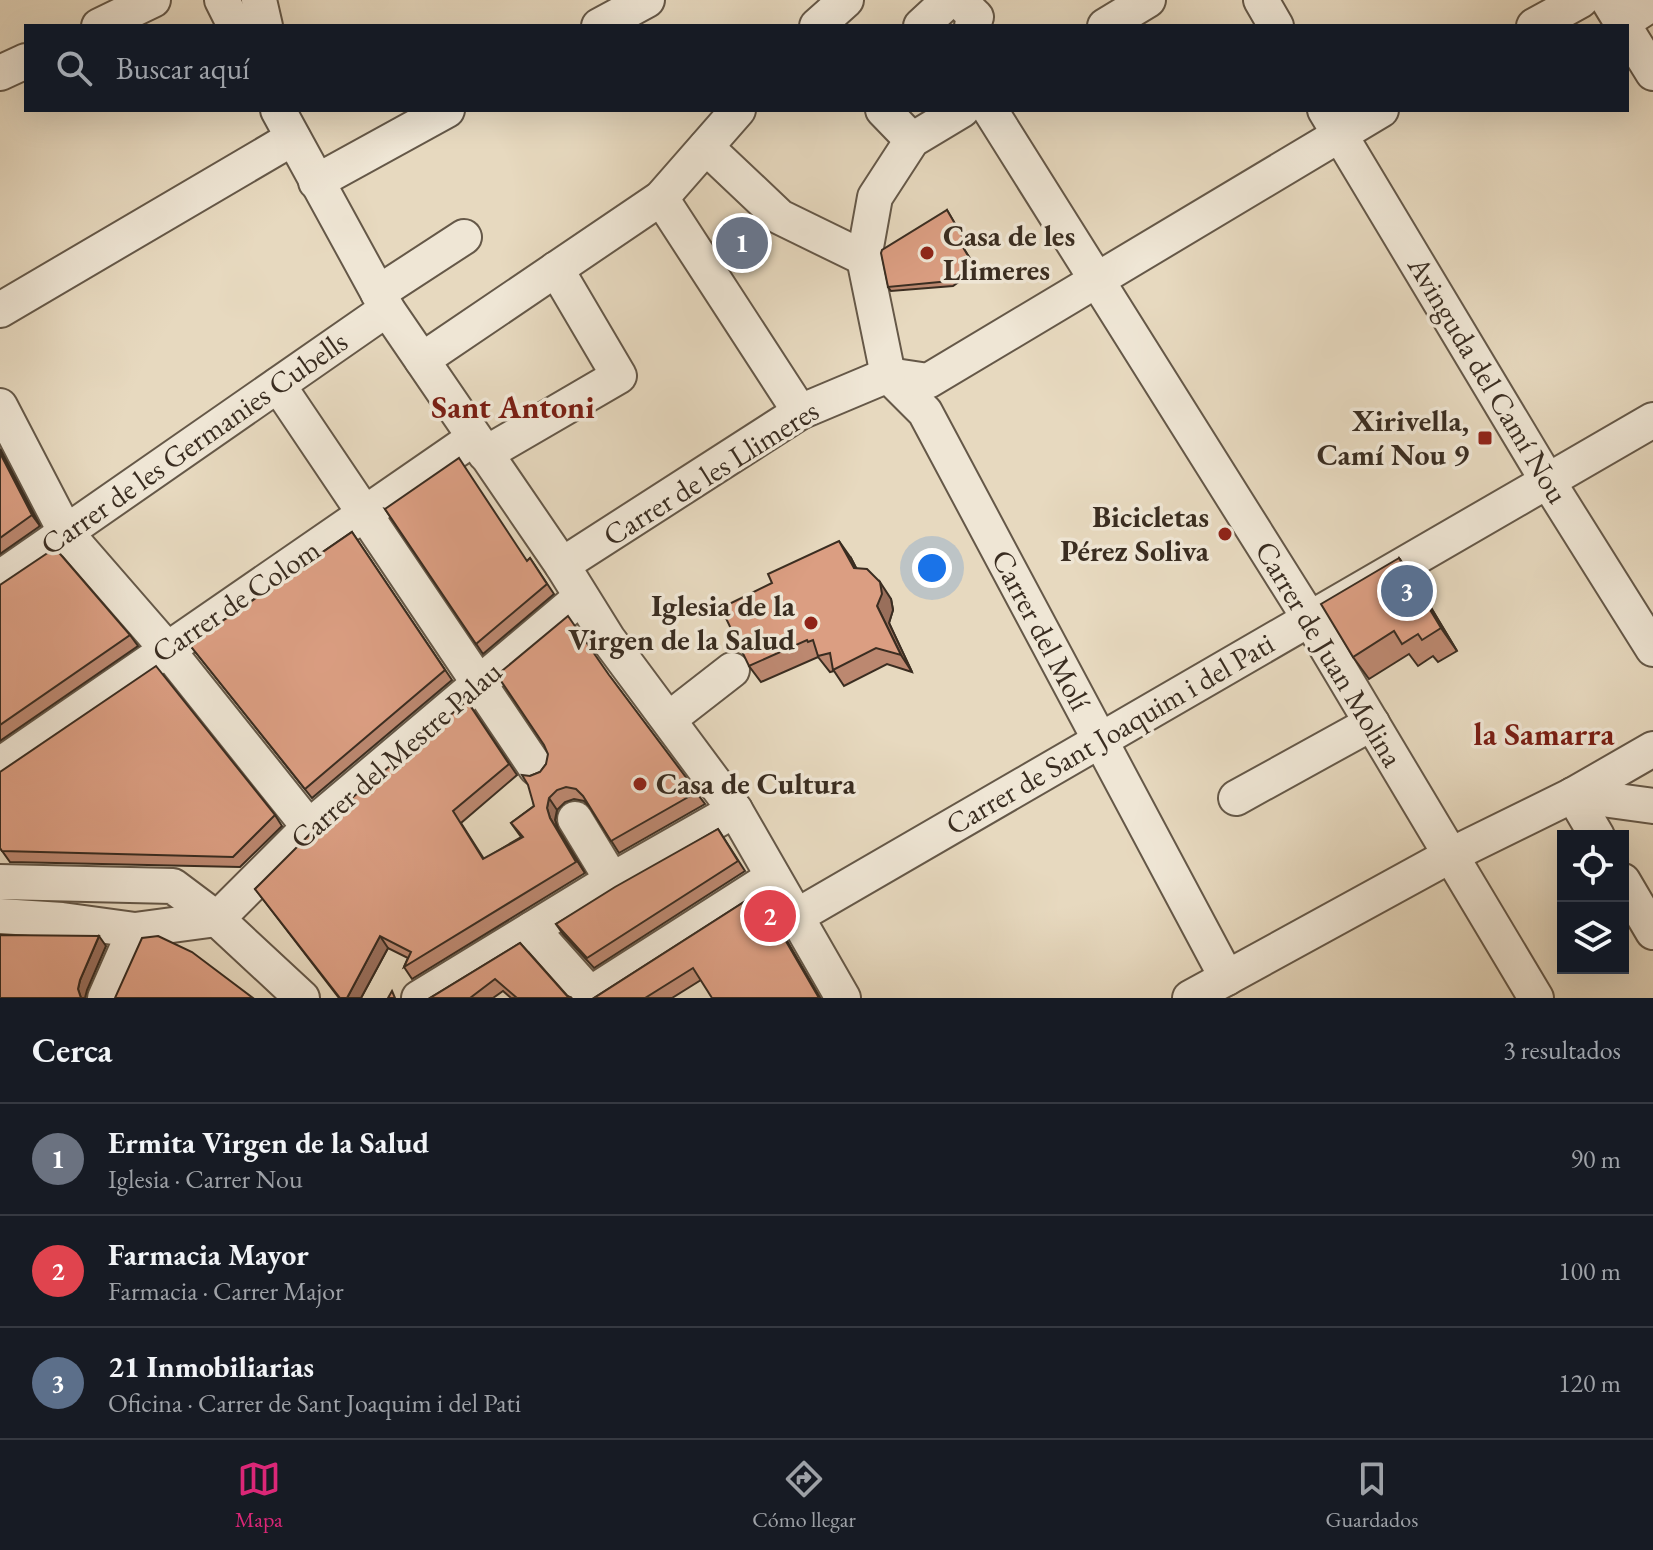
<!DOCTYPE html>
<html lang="es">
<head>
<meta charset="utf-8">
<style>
  body { margin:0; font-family:"EB Garamond",serif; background:#242831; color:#f1f3f6 }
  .controls { position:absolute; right:24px; bottom:24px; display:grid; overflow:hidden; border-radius:0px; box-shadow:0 8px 32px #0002 }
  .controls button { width:72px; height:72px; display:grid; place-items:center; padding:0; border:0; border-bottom:2px solid #363941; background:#171b24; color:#f1f3f6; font:40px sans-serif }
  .you { position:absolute; left:932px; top:568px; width:28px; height:28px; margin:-20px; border:6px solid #fff; border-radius:50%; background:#1a73e8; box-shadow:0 0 0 12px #1a73e833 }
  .badge { display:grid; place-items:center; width:52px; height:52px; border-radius:50%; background:#db2777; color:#fff; font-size:26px; font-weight:700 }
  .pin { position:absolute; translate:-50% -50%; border:4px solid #fff; box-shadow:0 2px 8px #0006 }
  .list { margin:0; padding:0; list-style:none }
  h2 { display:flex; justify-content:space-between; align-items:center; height:104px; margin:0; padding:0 32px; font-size:34px }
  h2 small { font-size:26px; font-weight:400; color:#9ea1a6 }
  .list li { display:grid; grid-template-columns:52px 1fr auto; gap:24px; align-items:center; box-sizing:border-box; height:112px; padding:0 32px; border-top:2px solid #363941 }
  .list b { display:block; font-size:30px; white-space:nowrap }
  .list p { margin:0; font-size:26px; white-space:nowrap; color:#9ea1a6 }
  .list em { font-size:26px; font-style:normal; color:#9ea1a6 }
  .icon { flex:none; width:44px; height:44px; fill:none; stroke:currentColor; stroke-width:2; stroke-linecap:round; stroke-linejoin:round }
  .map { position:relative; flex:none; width:1653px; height:998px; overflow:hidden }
  .search { position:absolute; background:#171b24; box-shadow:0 8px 32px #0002; left:24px; right:24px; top:24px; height:88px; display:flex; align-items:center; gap:20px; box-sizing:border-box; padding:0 28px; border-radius:0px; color:#9ea1a6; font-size:30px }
  .sheet { height:440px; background:#171b24 }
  nav { display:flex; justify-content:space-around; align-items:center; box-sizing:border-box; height:112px; border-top:2px solid #363941; background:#171b24; font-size:22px; color:#9ea1a6 }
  nav a { display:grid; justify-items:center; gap:4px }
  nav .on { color:#db2777 }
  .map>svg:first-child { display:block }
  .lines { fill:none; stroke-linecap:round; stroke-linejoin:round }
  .minor-casing { stroke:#655848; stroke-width:38 }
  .minor { stroke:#efe6d5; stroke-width:34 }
  .wall { fill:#bc8870; stroke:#3a2d21; stroke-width:2 }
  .shaded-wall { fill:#996f5b; stroke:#3a2d21; stroke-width:2 }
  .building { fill:#db9e82; stroke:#3a2d21; stroke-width:2 }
  .poi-dot { fill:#8f2418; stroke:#efe6d5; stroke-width:3 }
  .labels { text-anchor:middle; stroke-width:7; stroke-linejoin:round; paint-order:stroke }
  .poi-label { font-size:30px; font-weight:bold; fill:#3a2d21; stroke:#efe6d5; text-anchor:end }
  .street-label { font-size:30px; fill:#3a2d21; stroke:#efe6d5 }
  .neighbourhood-label { font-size:32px; font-weight:bold; fill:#7a1f14; stroke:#efe6d5 }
</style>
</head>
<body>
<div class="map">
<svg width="1653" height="998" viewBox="0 0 1653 998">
  <rect width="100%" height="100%" fill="#e7d9bf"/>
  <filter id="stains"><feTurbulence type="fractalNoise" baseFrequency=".0025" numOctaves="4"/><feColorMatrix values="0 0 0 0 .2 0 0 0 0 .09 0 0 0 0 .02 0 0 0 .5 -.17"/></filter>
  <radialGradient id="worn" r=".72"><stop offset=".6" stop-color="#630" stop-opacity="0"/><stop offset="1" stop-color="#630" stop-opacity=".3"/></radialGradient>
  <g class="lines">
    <defs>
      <g id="minor">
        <polyline points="222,0 235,26"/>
        <polyline points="259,0 265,26"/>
        <polyline points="958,0 976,17 972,26"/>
        <polyline points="1261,0 1276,26"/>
        <polyline points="1608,0 1622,23 1653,3"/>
        <polyline points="99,26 153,0"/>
        <polyline points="599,26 647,0"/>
        <polyline points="817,26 846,0"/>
        <polyline points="921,26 949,0"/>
        <polyline points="1105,26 1148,0"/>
        <polyline points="1534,26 1581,0"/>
        <polyline points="1627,31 1653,73"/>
        <polyline points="0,73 26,61"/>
        <polyline points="278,110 387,309 562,565 608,639 735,810 843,998"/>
        <polyline points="883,110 912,140"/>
        <polyline points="990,110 1309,618 1536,998"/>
        <polyline points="1325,110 1547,480 1653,649"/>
        <polyline points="706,147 780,217 864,258"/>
        <polyline points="316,182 447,110"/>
        <polyline points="661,198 800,412"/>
        <polyline points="378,293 464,237"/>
        <polyline points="0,310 293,138"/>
        <polyline points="422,360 661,198 738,110"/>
        <polyline points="888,375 925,412 1227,978"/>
        <polyline points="888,375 928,381 1381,110"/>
        <polyline points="888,375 864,258 875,197 912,140 962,110"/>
        <polyline points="278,385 536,768"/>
        <polyline points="0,406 66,533 166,648 309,827"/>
        <polyline points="485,454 619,376 556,269"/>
        <polyline points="562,565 800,412 888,375"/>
        <polyline points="0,578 387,309"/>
        <polyline points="669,719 732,670"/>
        <polyline points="0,765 474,438"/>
        <polyline points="1573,795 1653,806"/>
        <polyline points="1573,795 1597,836"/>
        <polyline points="1236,798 1372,723"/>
        <polyline points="575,819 612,880"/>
        <polyline points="1623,881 1653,932"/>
        <polyline points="0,882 173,886 217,919 302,998"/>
        <polyline points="0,916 62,920 135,930 217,919"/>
        <polyline points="797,916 1653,420"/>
        <polyline points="217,919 309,827 581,597"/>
        <polyline points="532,929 590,994 773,877"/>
        <polyline points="105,998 135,930"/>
        <polyline points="419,998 612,880 735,810"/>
        <polyline points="1190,998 1451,855 1573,795 1653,749"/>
      </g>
    </defs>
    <use href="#minor" class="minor-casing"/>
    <use href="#minor" class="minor"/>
  </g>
  <g class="wall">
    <polygon points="947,210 968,246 964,249 977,269 953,286 891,291 888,287"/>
    <polygon points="0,449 40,526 0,554"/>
    <polygon points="385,509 527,561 530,558 554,594 483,654"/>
    <polygon points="352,532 452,680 312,798 189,644"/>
    <polygon points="851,558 856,568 891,599 893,610 889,623 912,672 887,664 844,686 834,671 830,672 818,657 761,682 749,666"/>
    <polygon points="1399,558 1415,581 1457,651 1438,662 1433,656 1418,666 1409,654 1369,679 1353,657"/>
    <polygon points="0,585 130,635 138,646 0,741"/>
    <polygon points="611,678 705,804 619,853 589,806 584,801 574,799 565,802 557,810 555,820 558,829 585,873 412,979 404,967 408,958 388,948 361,998 339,998 255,889 467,701 517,775 461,823 484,859 521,837 511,823 534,806 530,776 540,772"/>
    <polygon points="275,815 282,826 240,867 10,862 0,848"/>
    <polygon points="718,829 745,871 594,968 563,934 556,924"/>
    <polygon points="758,893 766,905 820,998 701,980 672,998 594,998"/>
    <polygon points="520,943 567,996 572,998 511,998 503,991 493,998 430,998"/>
  </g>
  <g class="shaded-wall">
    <polygon points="0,449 40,526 32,515 0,453"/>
    <polygon points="839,541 851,558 865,585 854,568"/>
    <polygon points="1399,558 1415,581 1457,651 1441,628"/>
    <polygon points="880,582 891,599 893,610 889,623 912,672 901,655 877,606"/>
    <polygon points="549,798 557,810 555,820 558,829 585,873 550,818 547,808"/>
    <polygon points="758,893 766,905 820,998 819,998"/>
    <polygon points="99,936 106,946 87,990 85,998 81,998 78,989 80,980"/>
    <polygon points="380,936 388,948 361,998 347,998"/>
  </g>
  <g class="building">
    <polygon points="947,210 965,241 961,244 973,264 950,281 888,287 881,253 882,250"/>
    <polygon points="0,453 32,515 0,538"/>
    <polygon points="459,458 527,561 530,558 547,584 476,644 385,509"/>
    <polygon points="352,532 445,670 305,789 189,644"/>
    <polygon points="839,541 854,568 867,569 880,582 882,594 877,606 901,655 876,648 833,670 830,653 818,656 813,640 808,642 807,640 749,666 721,608 772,583 768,574"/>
    <polygon points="55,548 130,635 0,725 0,585"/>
    <polygon points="1399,558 1441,628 1422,640 1418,634 1402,644 1394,631 1353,657 1321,604"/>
    <polygon points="568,616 609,675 697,792 611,841 583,796 576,789 566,787 557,790 549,798 547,808 550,818 576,862 404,967 411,952 380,936 347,998 340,998 255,889 314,830 467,701 509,764 453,811 483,859 523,837 511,823 534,806 528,785 522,775 530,776 540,772 546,764 548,754 544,745 497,675"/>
    <polygon points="156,666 275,815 233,857 2,851 0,848 0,772"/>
    <polygon points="718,829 738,861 587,958 556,924 615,887"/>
    <polygon points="758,893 819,998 712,998 693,968 645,998 594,998"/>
    <polygon points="0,935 99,936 80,980 78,989 81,998 0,998"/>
    <polygon points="158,936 192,952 253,998 115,998 142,938"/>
    <polygon points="520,943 567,996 572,998 517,998 495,979 470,998 430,998"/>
    <polygon points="392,991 395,998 388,998"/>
  </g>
  <g class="poi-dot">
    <circle cx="927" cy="253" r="8"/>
    <rect x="1477" y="430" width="16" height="16" rx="4"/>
    <circle cx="1225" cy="534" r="8"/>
    <circle cx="811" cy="623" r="8"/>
    <circle cx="640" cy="784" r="8"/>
  </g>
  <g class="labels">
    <g class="poi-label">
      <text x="943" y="246" text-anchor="start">Casa de les<tspan x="943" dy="34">Llimeres</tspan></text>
      <text x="1469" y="431">Xirivella,<tspan x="1469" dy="34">Camí Nou 9</tspan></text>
      <text x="1209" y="527">Bicicletas<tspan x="1209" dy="34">Pérez Soliva</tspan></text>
      <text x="795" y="616">Iglesia de la<tspan x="795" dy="34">Virgen de la Salud</tspan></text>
      <text x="656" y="794" text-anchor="start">Casa de Cultura</text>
    </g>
    <g class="street-label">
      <text transform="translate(1488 380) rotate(59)" y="10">Avinguda del Camí Nou</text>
      <text transform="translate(194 443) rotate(-35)" y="10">Carrer de les Germanies Cubells</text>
      <text transform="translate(711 473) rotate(-32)" y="10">Carrer de les Llimeres</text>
      <text transform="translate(236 601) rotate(-34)" y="10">Carrer de Colom</text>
      <text transform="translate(1041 630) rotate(62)" y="10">Carrer del Molí</text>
      <text transform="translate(1329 654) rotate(59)" y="10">Carrer de Juan Molina</text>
      <text transform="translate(1110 734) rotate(-30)" y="10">Carrer de Sant Joaquim i del Pati</text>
      <text transform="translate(396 755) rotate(-41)" y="10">Carrer del Mestre Palau</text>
    </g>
    <g class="neighbourhood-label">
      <text x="513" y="418">Sant Antoni</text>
      <text x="1544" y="745">la Samarra</text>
    </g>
  </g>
  <rect width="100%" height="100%" filter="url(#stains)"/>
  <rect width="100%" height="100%" fill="url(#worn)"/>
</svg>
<div class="controls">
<button><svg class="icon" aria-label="locate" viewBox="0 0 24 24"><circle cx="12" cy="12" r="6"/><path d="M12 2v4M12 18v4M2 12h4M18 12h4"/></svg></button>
<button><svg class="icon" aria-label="layers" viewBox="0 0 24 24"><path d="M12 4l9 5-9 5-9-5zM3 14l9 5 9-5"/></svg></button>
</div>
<div class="you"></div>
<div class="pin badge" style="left:742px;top:243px;background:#6b7280">1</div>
<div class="pin badge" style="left:770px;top:916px;background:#e0444e">2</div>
<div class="pin badge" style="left:1407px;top:591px;background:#5c6f8a">3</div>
<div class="search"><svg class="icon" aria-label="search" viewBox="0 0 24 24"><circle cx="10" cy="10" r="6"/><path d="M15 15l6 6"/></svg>Buscar aquí</div>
</div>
<section class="sheet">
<h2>Cerca<small>3 resultados</small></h2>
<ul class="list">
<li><span class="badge" style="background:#6b7280">1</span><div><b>Ermita Virgen de la Salud</b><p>Iglesia · Carrer Nou</p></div><em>90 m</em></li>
<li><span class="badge" style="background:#e0444e">2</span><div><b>Farmacia Mayor</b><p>Farmacia · Carrer Major</p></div><em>100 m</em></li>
<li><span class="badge" style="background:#5c6f8a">3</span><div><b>21 Inmobiliarias</b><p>Oficina · Carrer de Sant Joaquim i del Pati</p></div><em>120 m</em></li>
</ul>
</section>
<nav>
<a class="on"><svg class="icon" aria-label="map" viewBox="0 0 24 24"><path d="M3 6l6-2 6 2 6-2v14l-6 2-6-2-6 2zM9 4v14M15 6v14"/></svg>Mapa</a>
<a><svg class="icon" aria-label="directions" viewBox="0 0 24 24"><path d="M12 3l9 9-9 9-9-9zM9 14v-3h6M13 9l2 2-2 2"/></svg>Cómo llegar</a>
<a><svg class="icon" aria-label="saved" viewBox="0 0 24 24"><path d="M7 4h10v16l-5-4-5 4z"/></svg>Guardados</a>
</nav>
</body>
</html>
